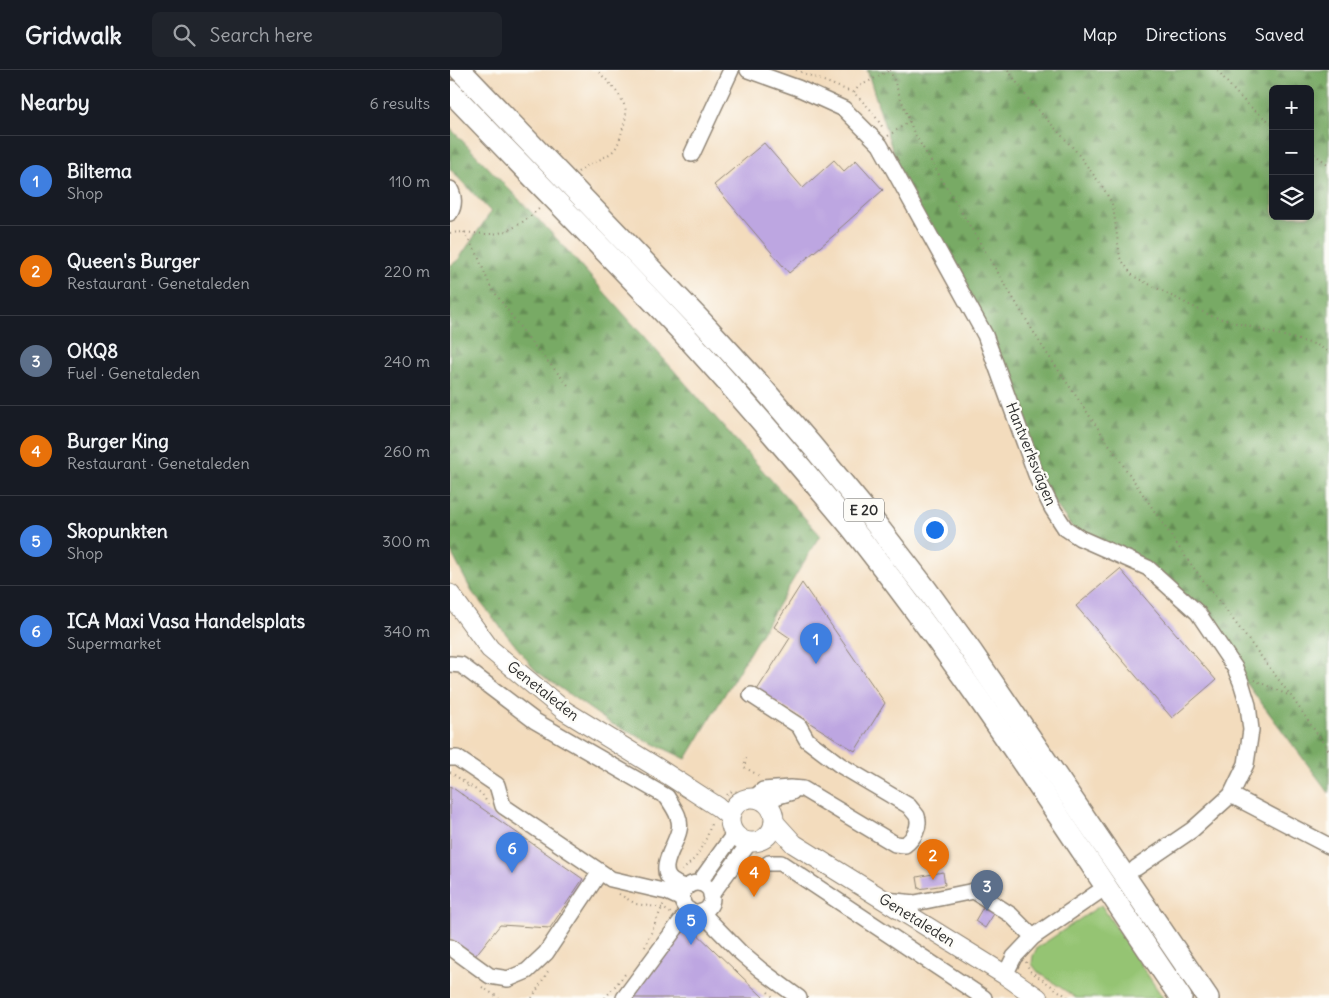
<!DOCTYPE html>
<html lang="en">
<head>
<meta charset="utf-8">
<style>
  body { margin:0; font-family:Delius,sans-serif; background:#20242c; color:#f1f3f6 }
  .controls { position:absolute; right:15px; top:15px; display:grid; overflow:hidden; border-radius:8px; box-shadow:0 2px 12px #0003 }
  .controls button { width:45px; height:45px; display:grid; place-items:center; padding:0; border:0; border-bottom:1px solid #363941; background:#171b24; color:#f1f3f6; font:25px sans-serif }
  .you { position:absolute; left:484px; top:459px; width:18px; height:18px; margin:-12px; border:4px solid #fff; border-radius:50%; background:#1a73e8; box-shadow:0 0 0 8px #1a73e833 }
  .badge { display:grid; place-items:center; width:32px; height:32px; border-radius:50%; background:#b45309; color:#fff; font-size:16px; font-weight:700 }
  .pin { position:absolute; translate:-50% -41px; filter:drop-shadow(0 1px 2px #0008) }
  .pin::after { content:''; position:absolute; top:26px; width:18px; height:15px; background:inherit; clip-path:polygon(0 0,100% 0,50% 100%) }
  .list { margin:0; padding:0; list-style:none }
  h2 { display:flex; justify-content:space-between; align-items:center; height:65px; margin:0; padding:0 20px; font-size:21px }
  h2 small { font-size:16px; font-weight:400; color:#9ea1a6 }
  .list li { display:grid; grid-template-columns:32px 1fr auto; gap:15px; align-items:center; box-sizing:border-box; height:90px; padding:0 20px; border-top:1px solid #363941 }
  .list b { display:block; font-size:19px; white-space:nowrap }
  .list p { margin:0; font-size:16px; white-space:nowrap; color:#9ea1a6 }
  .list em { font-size:16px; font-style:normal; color:#9ea1a6 }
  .icon { flex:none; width:28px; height:28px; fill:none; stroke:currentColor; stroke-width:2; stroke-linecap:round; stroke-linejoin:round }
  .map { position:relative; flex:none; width:879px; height:928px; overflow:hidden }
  header { display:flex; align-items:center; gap:30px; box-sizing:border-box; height:70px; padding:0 25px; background:#171b24; border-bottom:1px solid #363941 }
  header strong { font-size:24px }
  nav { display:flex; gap:28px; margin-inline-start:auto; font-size:18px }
  .search { width:350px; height:45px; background:#20242c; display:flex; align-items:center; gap:12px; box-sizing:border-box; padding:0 18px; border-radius:8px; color:#9ea1a6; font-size:19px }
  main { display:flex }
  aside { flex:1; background:#171b24 }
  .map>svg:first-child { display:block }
  .green { fill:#95c473; stroke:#60784f }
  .forest { fill:url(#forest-firs); stroke:#526a48; fill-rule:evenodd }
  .building { fill:#bda6e1 }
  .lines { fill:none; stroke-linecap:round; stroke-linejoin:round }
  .minor-casing { stroke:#8f8474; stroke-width:18 }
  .major-casing { stroke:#8f8474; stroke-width:21 }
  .highway-casing { stroke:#8f8474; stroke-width:24 }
  .path { stroke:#8f8474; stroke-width:2; stroke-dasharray:1 4; stroke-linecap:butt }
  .minor { stroke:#fff; stroke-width:15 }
  .major { stroke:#fff; stroke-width:19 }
  .highway { stroke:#fff; stroke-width:21 }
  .labels { text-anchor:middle; stroke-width:5; stroke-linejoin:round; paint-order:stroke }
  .shield { fill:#fdfcf7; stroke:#6a6a68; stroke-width:1 }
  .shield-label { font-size:14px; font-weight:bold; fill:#2b2b2b }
  .street-label { font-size:15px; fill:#2b2b2b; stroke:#fdfcf7 }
</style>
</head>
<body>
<header>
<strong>Gridwalk</strong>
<div class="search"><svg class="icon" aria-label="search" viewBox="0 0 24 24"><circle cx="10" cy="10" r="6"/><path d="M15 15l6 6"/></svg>Search here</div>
<nav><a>Map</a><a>Directions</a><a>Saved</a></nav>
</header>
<main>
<aside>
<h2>Nearby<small>6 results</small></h2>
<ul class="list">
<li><span class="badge" style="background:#3f7fe0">1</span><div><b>Biltema</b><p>Shop</p></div><em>110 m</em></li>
<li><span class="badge" style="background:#e8710a">2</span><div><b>Queen's Burger</b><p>Restaurant · Genetaleden</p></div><em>220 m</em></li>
<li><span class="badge" style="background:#5c6f8a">3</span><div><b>OKQ8</b><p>Fuel · Genetaleden</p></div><em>240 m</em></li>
<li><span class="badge" style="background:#e8710a">4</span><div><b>Burger King</b><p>Restaurant · Genetaleden</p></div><em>260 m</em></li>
<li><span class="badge" style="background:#3f7fe0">5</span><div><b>Skopunkten</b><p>Shop</p></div><em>300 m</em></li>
<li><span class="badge" style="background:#3f7fe0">6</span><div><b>ICA Maxi Vasa Handelsplats</b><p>Supermarket</p></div><em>340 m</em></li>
</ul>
</aside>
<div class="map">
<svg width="879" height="928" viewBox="0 0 879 928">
  <defs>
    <pattern id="forest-firs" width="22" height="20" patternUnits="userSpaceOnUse" patternTransform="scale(1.25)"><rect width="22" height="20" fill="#78aa65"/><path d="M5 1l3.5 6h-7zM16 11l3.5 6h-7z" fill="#638b53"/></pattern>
  </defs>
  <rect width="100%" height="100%" fill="#fdfcf7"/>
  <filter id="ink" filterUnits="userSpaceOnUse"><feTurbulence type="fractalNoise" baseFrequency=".02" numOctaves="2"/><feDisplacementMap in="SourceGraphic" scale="10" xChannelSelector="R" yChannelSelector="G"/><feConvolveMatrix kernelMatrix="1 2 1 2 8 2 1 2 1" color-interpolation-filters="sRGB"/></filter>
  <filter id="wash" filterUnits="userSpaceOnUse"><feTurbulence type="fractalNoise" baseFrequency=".0096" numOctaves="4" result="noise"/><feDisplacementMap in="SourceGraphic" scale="20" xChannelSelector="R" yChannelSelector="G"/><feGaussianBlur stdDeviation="1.12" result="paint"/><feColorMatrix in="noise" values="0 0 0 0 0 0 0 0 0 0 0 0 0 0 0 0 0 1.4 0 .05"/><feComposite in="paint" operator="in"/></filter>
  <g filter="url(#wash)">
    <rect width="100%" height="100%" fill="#f3dcbd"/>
    <polygon class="green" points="651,835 713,928 626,928 588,902 582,894 583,886 587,878"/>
    <g class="forest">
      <path d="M 417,0 L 879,0 L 879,723 L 785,598 L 748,543 L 698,498 L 630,468 L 588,410 L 555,317 L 454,117 ZM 823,19 L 860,19 L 860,146 L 823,146 Z"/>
      <polygon points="0,58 109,171 370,465 236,689 160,653 86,601 22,522 0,480 0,196 8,190 41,142 0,99"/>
    </g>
    <g id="blocks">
      <g class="building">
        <polygon points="314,73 353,118 384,90 394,101 406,90 433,120 388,160 389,161 339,203 264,115"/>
        <polygon points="670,499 766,610 722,648 626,536"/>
        <polygon points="352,513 435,633 405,681 307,620 340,568 324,557"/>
        <polygon points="0,716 133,809 100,858 50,855 25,886 0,869"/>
        <polygon points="493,802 495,815 469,819 467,807"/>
        <polygon points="536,832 547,839 535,858 525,851"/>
        <polygon points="240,857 312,926 315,928 181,928 230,859"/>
      </g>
    </g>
  </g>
  <g filter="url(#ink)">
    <use href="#blocks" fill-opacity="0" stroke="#8f8474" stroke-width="1"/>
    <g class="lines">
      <defs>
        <g id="minor">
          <polyline points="298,0 348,18 394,39 430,75 535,265 588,410 602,438 615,458 630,468 698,498 748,543 785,598 791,612 798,635 801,660 796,694 781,725 742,760 686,798"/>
          <polyline points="242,84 281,0"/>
          <path d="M 0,119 C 4,126 5,135 0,143"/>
          <path d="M 0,594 L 11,595 L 85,651 L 217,727 C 223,737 232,748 229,760 C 226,776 206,799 222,811 C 228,815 230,816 237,817"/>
          <path d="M 301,625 L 349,656 L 357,670 L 390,695 L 459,736 C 461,739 465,743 467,746 C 471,757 463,769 455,775 L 445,774 L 353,719 L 340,718 L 313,720 L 304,728"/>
          <polyline points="0,688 7,688 47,715 53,736 161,809 217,822 232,829"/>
          <polyline points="781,725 879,776"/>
          <polyline points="319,736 325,727 342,722"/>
          <polyline points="319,793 331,793 534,928"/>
          <polyline points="249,813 284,764"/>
          <circle cx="247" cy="828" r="15"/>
          <polyline points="261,825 299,773"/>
          <polyline points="435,830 465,833 524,821 561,845 583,867"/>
          <polyline points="251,842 291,883 311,900 349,928"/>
          <polyline points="0,877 40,906 58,909 77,901 96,883 150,802"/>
          <polyline points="555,905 564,887 583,867 647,823"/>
          <polyline points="174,928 239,840"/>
        </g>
        <g id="major">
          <polyline points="0,524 40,579 115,641 206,697 268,737 280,747"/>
          <circle cx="302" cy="750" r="22"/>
          <polyline points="324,752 344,774 555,905 588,928"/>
        </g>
        <g id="highway">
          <polyline points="10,0 252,252 310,315 363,377 419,445 476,519 521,581 758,928"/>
          <path d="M 0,21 C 77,102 156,181 232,262 C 290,325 346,391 401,457 C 521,607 623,770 731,928"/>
        </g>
      </defs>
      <use href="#minor" class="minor-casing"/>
      <use href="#major" class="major-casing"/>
      <use href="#highway" class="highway-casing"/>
      <g class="path">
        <polyline points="346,0 404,23 421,40 433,58"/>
        <polyline points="440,0 464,63 592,276 737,489 841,626 879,681"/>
        <polyline points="558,0 579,30 625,80 654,119 663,136 670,188 683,206 761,246 867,275 879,282"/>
        <path d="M 768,0 C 783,22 801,39 823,54"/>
        <polyline points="404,23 408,17 440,0"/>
        <polyline points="438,66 460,51"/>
        <polyline points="860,81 879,95"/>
        <path d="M 128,102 C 139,93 152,90 162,82 C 168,77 170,68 172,61 C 174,55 176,48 176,42 C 174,26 157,11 147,0"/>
        <polyline points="14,162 27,184 40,216 80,271 118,315"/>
        <path d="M 0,163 C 13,161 26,164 39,164 C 59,164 75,151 90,138"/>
        <polyline points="804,610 838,625"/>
        <polyline points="296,688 294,697 311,707"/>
        <polyline points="0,702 32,724 38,734"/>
        <polyline points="12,725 19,714"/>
        <polyline points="277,725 282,721 289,722 292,722"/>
        <polyline points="232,801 246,787 257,767 262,751"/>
        <polyline points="169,824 186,834 213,838 222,844"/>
        <polyline points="195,877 214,833"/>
        <polyline points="576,892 580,901 619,928"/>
        <polyline points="32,917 49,928"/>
        <polyline points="318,922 324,928"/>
        <polyline points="82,928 100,898"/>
        <polyline points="155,928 176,903"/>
      </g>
      <use href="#minor" class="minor"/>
      <use href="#major" class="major"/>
      <use href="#highway" class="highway"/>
    </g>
  </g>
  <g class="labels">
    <rect class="shield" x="394" y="428.5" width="40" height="23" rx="4"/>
    <g class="shield-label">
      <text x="414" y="445">E 20</text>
    </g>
    <g class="street-label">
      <text transform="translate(581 384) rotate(68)" y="5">Hantverksvägen</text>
      <text transform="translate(93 621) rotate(38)" y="5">Genetaleden</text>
      <text transform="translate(467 850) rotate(32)" y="5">Genetaleden</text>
    </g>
  </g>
</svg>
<div class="controls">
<button>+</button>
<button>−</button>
<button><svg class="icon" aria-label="layers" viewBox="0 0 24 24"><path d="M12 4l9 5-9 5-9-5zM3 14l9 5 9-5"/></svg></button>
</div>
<div class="you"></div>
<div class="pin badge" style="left:366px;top:594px;background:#3f7fe0">1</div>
<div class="pin badge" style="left:483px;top:810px;background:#e8710a">2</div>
<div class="pin badge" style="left:537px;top:841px;background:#5c6f8a">3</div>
<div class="pin badge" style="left:304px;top:827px;background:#e8710a">4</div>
<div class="pin badge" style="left:241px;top:875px;background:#3f7fe0">5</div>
<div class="pin badge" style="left:62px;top:803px;background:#3f7fe0">6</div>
</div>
</main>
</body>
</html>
